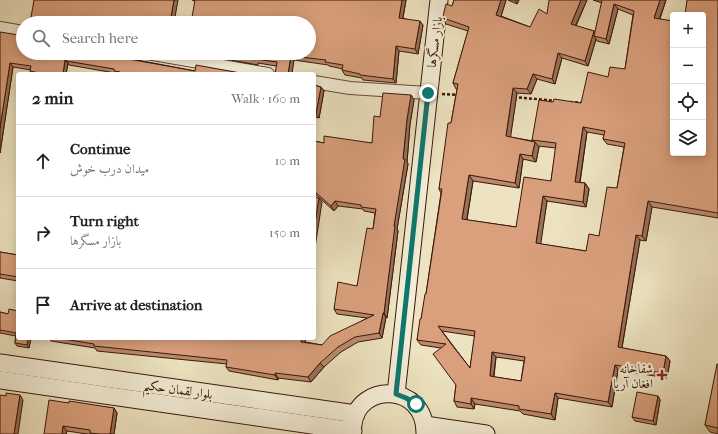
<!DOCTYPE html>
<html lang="en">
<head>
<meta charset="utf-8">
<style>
  body { margin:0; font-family:"IM FELL French Canon",Amiri,serif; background:#f6f6f6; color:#202124 }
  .controls { position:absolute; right:12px; top:12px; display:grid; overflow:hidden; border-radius:4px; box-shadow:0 2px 10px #0003 }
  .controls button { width:36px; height:36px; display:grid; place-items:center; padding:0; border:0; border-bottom:1px solid #e0e0e0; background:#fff; color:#202124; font:20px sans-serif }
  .stop { position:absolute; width:12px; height:12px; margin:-9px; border:3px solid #0f766e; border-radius:50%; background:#fff }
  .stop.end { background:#0f766e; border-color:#fff; box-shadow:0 1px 4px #0008 }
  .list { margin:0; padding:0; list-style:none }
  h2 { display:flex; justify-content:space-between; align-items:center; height:52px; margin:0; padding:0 16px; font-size:17px }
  h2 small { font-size:13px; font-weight:400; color:#757577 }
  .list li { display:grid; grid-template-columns:26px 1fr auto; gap:12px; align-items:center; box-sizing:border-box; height:72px; padding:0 16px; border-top:1px solid #e0e0e0 }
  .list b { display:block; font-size:15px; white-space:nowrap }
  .list p { margin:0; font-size:13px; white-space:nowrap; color:#757577 }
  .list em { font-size:13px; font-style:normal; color:#757577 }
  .icon { flex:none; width:22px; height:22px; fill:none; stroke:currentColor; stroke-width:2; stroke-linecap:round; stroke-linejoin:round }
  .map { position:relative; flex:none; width:718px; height:434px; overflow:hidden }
  .search { position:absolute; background:#fff; box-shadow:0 2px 10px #0003; left:16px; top:16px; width:300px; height:44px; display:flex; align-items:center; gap:10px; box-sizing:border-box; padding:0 14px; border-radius:22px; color:#757577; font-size:15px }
  .panel { position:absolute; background:#fff; box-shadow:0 2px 10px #0003; left:16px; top:72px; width:300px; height:268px; border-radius:4px }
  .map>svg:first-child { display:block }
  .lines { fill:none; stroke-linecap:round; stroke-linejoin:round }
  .street-casing { stroke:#664a38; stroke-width:14 }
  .secondary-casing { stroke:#39170a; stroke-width:19 }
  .path { stroke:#39170a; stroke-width:2.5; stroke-dasharray:3 2; stroke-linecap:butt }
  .street { stroke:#f3edd6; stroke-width:12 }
  .secondary { stroke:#f3edd6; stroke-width:17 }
  .wall { fill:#bb8a6c; stroke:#39170a; fill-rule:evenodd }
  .shaded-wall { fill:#997058; stroke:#39170a }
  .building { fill:#daa07d; stroke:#39170a; fill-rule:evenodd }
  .route { stroke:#0f766e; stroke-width:5 }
  .poi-dot { fill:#8f2418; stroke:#f3edd6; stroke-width:1.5 }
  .labels { text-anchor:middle; stroke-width:4; stroke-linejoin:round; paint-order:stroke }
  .street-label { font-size:13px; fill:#39170a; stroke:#f3edd6 }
  .poi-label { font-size:13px; fill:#39170a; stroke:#f3edd6; text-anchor:end }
</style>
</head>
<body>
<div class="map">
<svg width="718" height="434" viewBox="0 0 718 434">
  <rect width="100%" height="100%" fill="#ede3c0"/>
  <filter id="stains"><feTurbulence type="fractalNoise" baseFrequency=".005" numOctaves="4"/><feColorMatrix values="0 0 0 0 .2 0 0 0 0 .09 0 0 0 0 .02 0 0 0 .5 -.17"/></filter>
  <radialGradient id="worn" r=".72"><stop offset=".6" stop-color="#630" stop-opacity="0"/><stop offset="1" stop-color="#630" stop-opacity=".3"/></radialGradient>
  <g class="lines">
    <defs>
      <g id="street">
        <polyline points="0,28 23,32"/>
        <polyline points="147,53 268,74"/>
        <polyline points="314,82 350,88 428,93"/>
      </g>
      <g id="secondary">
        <polyline points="0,363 356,414"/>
        <polyline points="0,380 353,431"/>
        <polyline points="396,394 439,0"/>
        <path d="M 353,425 C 357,382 426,382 425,434"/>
        <polyline points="425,425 486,434"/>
      </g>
    </defs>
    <use href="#street" class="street-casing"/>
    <use href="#secondary" class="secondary-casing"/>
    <g class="path">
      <polyline points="442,94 459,95"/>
      <polyline points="514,97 557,101"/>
      <polyline points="570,102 585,103"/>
    </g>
    <use href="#street" class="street"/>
    <use href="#secondary" class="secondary"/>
  </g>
  <g class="wall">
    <polygon points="192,0 406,0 403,18 423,25 418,54 399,51 396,83 363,80 362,78 345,75 342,70 343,69 329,66 328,65 294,60 276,66 258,63 258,65 191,53 309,53"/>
    <path d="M 454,0 L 506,0 L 501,16 L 530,27 L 547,14 L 587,0 L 576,26 L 594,31 L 595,32 L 602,3 L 593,0 L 666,0 L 660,19 L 673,153 L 685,15 L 718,0 L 718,218 L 652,207 L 646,241 L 640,240 L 622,348 L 666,356 L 670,361 L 667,378 L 618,370 L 612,407 L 558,398 L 555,420 L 523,414 L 520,411 L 475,404 L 474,409 L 457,407 L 454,401 L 456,385 L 441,348 L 421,345 L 417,340 L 426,294 L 441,193 L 439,189 L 451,123 L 457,89 L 456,89 L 453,83 L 468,31 L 446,24 L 443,18 L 452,6 ZM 618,9 L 633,15 L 625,69 L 608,77 L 581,103 L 553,102 L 532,140 L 533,141 L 510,137 L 517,93 L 531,94 L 537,79 L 555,84 L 562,58 L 588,66 L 596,39 L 597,41 L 609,44 ZM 587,132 L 604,135 L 603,139 L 607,144 L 624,147 L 617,188 L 599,236 L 586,251 L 540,244 L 547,201 L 586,207 L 589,189 L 585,183 L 580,183 ZM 538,146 L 556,148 L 551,181 L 516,227 L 467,220 L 473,181 L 519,188 L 523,159 L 536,162 L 539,147 ZM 442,331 L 475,336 L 470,368 ZM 496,357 L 524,361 L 521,381 L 494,377 Z"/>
    <polygon points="508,0 519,0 517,4"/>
    <polygon points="0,32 23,53 67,53 67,54 116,56 195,71 246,74 116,74 115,73 69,65 68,63 66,74 32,74 30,71 31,70 13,67 0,153"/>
    <polygon points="314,85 321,87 324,91 319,118 314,117"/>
    <polygon points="411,95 414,100 410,124 407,162 408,164 397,229 398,231 387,318 386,317 382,338 358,342 341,352 324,367 311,382 278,378 278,380 229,371 226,367 227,364 97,351 95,348 51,341 49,338 306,338 305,342 322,345 367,318 337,314 334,309 357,286 373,229 375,213 364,211 363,209 338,206 334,211 314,193 314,141 324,143 372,143 380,117"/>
    <polygon points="0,252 18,255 18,281 0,278"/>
    <polygon points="0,312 8,314 18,338 31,338 29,348 17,346 15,343 16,336 0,333"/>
    <polygon points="718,364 718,434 710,432 705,425"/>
    <polygon points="658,396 660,400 656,425 635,421 632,417"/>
    <polygon points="69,403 114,408 117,413 114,434 87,434 67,431 66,434 44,434"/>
  </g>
  <g class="shaded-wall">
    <polygon points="174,0 178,0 174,23 170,23"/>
    <polygon points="402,0 406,0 402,22 399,18"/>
    <polygon points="501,0 506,0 500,20 496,15"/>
    <polygon points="515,0 519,0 517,4"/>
    <polygon points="581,0 587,0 574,29 571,24"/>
    <polygon points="660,0 666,0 658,23 654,18"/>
    <polygon points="614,4 618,9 609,44 606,39"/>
    <polygon points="420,21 423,25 418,54 415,49"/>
    <polygon points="594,31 597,36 594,36 596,39 588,66 585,61"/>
    <polygon points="396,46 399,51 396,83 393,79"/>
    <polygon points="66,53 67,53 69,56 66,61 68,63 66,74 63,74"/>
    <polygon points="113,53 116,53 115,60 112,56"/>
    <polygon points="558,53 562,58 555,84 552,79"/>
    <polygon points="291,56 294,60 292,74 288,74"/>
    <polygon points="10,63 13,67 0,153 0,128"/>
    <polygon points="533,74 537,79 531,94 527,89"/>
    <polygon points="321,87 324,91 319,118 316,114"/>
    <polygon points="513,88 517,93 510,141 506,136"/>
    <polygon points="411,95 414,100 410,124 407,162 408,164 397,229 398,231 387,318 384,313 394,226 403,159 407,119"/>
    <polygon points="583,127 587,132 579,187 575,182"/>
    <polygon points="535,142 539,147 536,162 532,156"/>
    <polygon points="520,154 523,159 519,188 515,183"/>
    <polygon points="469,175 473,181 466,224 462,219"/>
    <polygon points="585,183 589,189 586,207 583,202"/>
    <polygon points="543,196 547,201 540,249 536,243"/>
    <polygon points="319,198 322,202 314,254 314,229"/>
    <polygon points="335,201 338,206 334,211 331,206"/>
    <polygon points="648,201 652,207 646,241 642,236"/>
    <polygon points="636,235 640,240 621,353 618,347"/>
    <polygon points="383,313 386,317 382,338 379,333"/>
    <polygon points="28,338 31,338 29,348 27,345"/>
    <polygon points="302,338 306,338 304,346 301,342"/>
    <polygon points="492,352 496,357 493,381 490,376"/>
    <polygon points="666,356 670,361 667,378 663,373"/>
    <polygon points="320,363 324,367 311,382 308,377"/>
    <polygon points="615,365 618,370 612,407 608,402"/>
    <polygon points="275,373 278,378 278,380 275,375"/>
    <polygon points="555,393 558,398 555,420 551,414"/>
    <polygon points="20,395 23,400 18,434 14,434"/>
    <polygon points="658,396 660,400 656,425 653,421"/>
    <polygon points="471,398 475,404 474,409 471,404"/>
    <polygon points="114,408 117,413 114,434 110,434"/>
    <polygon points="63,426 67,431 66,434 62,434"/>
  </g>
  <g class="building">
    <polygon points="34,0 174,0 170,23 30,23"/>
    <polygon points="195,0 402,0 399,18 420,21 415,49 396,46 393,79 360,75 360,74 342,70 343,65 325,62 326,60 291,56 288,74 275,74 277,62 255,59 255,60 213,53 309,53 309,23 191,23"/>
    <path d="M 454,0 L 501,0 L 496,15 L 530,27 L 539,9 L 547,14 L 549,0 L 581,0 L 571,24 L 594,31 L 585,61 L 558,53 L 552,79 L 533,74 L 527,89 L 513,88 L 506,136 L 535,142 L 532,156 L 520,154 L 515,183 L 469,175 L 462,219 L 516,227 L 524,177 L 551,181 L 556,143 L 532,140 L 539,100 L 553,102 L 554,99 L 581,103 L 588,72 L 608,77 L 610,67 L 625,69 L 634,11 L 614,4 L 606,39 L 594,36 L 602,0 L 660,0 L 654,18 L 673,21 L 673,153 L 703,153 L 703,15 L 678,15 L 679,13 L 685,15 L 687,0 L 718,0 L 718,213 L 648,201 L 642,236 L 636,235 L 618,347 L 666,356 L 663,373 L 615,365 L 608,402 L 555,393 L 551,414 L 519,409 L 519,406 L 471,398 L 471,404 L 454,401 L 456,385 L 433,354 L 446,344 L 417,340 L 420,319 L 421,319 L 425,294 L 426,294 L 442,189 L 439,189 L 448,123 L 451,123 L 458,84 L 453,83 L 469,27 L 443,18 L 444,12 L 446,4 L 452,6 ZM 583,127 L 605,131 L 603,139 L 625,143 L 617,188 L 607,187 L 599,236 L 589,234 L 586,251 L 536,243 L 543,196 L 583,202 L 585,183 L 575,182 ZM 438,326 L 475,331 L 470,368 L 452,345 ZM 492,352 L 525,357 L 521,381 L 490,376 Z"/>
    <polygon points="0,32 19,35 23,34 23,53 66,53 63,74 39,74 39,73 30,71 31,66 10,63 0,128"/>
    <polygon points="68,53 113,53 112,56 195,71 196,65 246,74 120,74 120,72 114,71 114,69 66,61"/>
    <polygon points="314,85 321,87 316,114 314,113"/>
    <polygon points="383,93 411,95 407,119 403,159 405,159 394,226 395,226 384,313 383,313 379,333 355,337 338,347 320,363 308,377 275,373 275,375 226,367 227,360 94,346 94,344 57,338 302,338 301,342 322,345 330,336 374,315 334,309 338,282 357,286 367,228 373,229 376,209 361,207 361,205 335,201 331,206 314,191 314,141 324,143 324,136 372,143 374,116 380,117"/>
    <polygon points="314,197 319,198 314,229"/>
    <polygon points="0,252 18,255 18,277 0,274"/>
    <polygon points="9,309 18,311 18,338 28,338 27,345 15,343 16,333 0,330 0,312 8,314"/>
    <polygon points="717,364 718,364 718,428 705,425"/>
    <polygon points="637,392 658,396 653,421 632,417"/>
    <polygon points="6,393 20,395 14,434 0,434 0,395 6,396"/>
    <polygon points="49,400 69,403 69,401 114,408 110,434 100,434 90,433 90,430 63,426 62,434 44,434"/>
  </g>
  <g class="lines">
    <polyline class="route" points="416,404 406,398 396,394 428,93"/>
  </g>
  <path class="poi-dot" d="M660 369h4v4h4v4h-4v4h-4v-4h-4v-4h4z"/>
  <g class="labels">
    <g class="street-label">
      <text transform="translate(434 42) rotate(-83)" y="5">بازار مسگرها</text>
      <text transform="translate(178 389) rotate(8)" y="5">بلوار لقمان حکیم</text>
    </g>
    <g class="poi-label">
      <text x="653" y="373">شفاخانه<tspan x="653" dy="15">افغان آریا</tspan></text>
    </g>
  </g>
  <rect width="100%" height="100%" filter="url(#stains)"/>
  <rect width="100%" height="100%" fill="url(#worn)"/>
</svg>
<div class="controls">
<button>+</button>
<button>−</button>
<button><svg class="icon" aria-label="locate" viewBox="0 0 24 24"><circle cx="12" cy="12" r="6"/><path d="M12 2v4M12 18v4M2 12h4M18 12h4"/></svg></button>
<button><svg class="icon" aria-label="layers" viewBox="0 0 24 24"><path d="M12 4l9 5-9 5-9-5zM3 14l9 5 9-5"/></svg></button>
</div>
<div class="stop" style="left:416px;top:404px"></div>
<div class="stop end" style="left:428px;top:93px"></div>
<div class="search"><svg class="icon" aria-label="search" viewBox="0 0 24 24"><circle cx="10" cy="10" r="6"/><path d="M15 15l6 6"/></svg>Search here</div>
<section class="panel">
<h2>2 min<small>Walk · 160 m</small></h2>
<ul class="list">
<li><svg class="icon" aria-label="ahead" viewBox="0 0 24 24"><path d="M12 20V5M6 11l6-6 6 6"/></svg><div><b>Continue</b><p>میدان درب خوش</p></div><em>10 m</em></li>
<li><svg class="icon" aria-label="right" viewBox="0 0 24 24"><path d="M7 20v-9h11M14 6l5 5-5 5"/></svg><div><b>Turn right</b><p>بازار مسگرها</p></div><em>150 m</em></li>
<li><svg class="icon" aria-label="arrive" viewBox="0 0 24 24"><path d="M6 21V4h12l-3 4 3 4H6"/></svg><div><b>Arrive at destination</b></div></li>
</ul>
</section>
</div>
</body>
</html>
